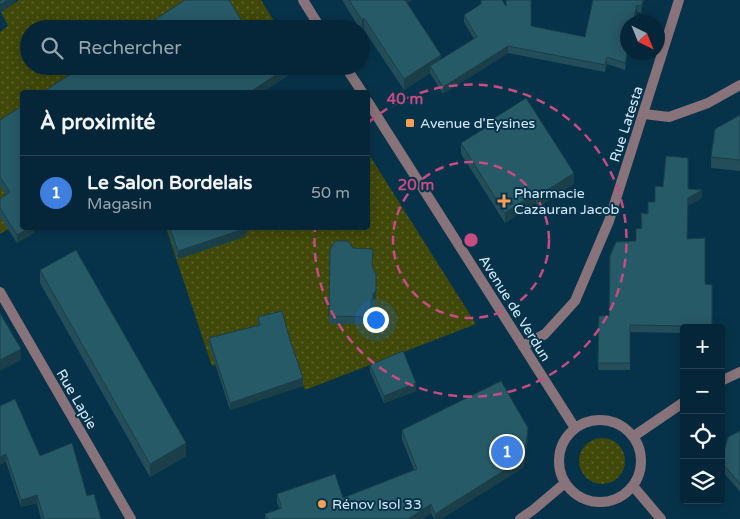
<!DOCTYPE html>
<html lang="fr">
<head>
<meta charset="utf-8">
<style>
  body { margin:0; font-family:"Varela Round",sans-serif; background:#0e2e40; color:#f1f3f6 }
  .controls { position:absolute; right:15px; bottom:15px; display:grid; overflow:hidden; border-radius:5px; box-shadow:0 2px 12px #0003 }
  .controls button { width:45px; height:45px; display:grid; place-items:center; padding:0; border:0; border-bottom:1px solid #264353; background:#052638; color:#f1f3f6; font:25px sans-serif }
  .compass { position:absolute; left:620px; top:15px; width:45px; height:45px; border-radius:50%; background:#052638; box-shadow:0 2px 12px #0003; rotate:137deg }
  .you { position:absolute; left:375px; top:319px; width:18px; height:18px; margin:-12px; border:4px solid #fff; border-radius:50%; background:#1a73e8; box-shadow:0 0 0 8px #1a73e833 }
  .badge { display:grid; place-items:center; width:32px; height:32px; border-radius:50%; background:#8c9099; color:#fff; font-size:16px; font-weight:700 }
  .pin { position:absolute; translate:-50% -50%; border:2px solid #fff; box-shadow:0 1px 5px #0006 }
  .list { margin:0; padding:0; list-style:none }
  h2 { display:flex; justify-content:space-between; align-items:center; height:65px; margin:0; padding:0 20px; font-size:21px }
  h2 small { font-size:16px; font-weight:400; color:#97a5ae }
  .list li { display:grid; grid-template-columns:32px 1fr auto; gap:15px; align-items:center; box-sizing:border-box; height:75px; padding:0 20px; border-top:1px solid #264353 }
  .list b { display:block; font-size:19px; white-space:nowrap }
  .list p { margin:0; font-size:16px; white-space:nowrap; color:#97a5ae }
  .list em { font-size:16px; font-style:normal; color:#97a5ae }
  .icon { flex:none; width:28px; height:28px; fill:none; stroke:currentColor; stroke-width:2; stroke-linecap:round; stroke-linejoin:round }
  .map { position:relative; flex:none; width:740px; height:519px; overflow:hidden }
  .search { position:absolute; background:#052638; box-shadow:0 2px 12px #0003; left:20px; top:20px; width:350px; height:55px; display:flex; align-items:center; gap:12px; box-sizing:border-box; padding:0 18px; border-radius:28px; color:#97a5ae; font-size:19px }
  .panel { position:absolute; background:#052638; box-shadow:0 2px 12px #0003; left:20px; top:90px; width:350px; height:140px; border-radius:5px }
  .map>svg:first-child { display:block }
  .grass { fill:url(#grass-dots) }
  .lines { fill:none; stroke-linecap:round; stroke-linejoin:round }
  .minor { stroke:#88737a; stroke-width:10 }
  .tertiary { stroke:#88737a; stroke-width:10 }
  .wall { fill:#224d59 }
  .shaded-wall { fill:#1b3f48 }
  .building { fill:#275a67; stroke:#1b3f48 }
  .ring { fill:none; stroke:#c64c82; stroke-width:2.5; stroke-dasharray:9 6 }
  .poi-dot { fill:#fc9e52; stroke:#07334a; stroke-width:2 }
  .labels { text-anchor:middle; stroke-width:4; stroke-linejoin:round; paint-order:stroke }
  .poi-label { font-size:14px; fill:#d4eaf9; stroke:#07334a; text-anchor:start }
  .street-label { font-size:14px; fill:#d4eaf9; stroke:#07334a }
  .centre { fill:#c64c82; stroke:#07334a; stroke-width:2.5 }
  .ring-label { font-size:15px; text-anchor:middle; font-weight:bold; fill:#c64c82; stroke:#07334a; stroke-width:4; stroke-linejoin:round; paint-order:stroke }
</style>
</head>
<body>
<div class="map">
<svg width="740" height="519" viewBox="0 0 740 519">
  <defs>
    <pattern id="grass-dots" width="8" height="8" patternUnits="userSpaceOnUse" patternTransform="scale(1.25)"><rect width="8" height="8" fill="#40480a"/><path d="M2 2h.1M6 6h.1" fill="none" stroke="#5b632e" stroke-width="1.8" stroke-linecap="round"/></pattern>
  </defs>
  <rect width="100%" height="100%" fill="#07334a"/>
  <g class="grass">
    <polygon points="19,0 261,0 279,29 29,29 29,66 261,66 220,92 22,92 22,220 0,234 0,32 8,26 1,12"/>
    <polygon points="368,153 476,324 305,390 289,346 212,366 166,228 368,228"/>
    <circle cx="602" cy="461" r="23"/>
  </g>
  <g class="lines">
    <g class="minor">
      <polyline points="644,114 669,117 708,103 740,85"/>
      <polyline points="0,292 131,519"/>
      <polyline points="523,346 545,334 575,301 609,221 679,0"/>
      <polyline points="633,486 661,519"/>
    </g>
    <g class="tertiary">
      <polyline points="303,0 321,29"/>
      <polyline points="345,66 362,92"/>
      <polyline points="368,102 575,428"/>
      <polyline points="721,381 740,372"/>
      <circle cx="600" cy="461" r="41"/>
      <polyline points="634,436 684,402"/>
      <polyline points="520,519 533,510 565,483"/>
    </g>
  </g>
  <g class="wall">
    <polygon points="342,0 412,0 407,3 441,60 474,39 464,22 464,15 506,6 531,26 585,37 644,0 641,13 637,12 635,22 628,22 625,70 607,64 605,72 508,53 443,94 430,73 404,90 364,30 362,31 361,29 360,29"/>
    <polygon points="740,115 740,171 711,168 711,157"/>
    <polygon points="0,120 22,228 34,228 34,233 17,243 0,217 0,199 6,195 0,186"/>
    <polygon points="490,121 574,184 538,207 536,203 505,223 461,154 461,143 490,125"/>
    <polygon points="688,189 702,198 688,205 687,239 705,284 712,328 684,328 684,333 630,332 630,370 598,370 599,316 609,316 641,228 641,213 648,214 655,202"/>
    <polygon points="167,228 249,228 244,237 178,259"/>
    <polygon points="353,248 372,267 376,299 373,301 373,308 371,308 371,324 329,324 330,250"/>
    <polygon points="40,270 186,456 150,477 40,283"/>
    <polygon points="258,317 290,340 303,386 230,410 209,345 209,338 258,325"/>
    <polygon points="370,365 416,391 384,403 370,372"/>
    <polygon points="0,406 40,456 87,496 101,519 41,519 37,503 21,507 6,462"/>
    <polygon points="402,430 528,437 524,467 441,519 434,519 431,513 422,519 265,519 265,514 280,509 277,503 277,494 343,498 414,470 402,439"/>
    <polygon points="740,431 740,492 737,488 721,470 721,462"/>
  </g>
  <g class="shaded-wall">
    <polygon points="8,0 17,0 15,1 15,3 0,13 0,5"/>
    <polygon points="402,0 412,0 402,6"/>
    <polygon points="643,0 644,0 641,13 641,6"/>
    <polygon points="637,5 637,12 635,22 633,22"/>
    <polygon points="364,18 364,30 362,31 362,20"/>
    <polygon points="508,46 508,53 443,94 443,87"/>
    <polygon points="628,50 628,52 625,70 625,63"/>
    <polygon points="441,55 441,66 430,66 430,73 404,90 404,79"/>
    <polygon points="607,57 607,64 605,72 605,65"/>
    <polygon points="288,67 288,76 263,92 250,92"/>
    <polygon points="574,173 574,184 538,207 538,196"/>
    <polygon points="702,190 702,198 688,205 688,198"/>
    <polygon points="536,193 536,203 505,223 505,213"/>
    <polygon points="29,228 34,228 34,233 17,243 17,235"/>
    <polygon points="245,228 249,228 244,237 178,259 178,251"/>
    <polygon points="376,291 376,299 373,301 373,308 373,294"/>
    <polygon points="21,349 21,360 0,371 0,360"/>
    <polygon points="303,378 303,386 230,410 230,403"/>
    <polygon points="416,383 416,391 384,403 384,396"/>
    <polygon points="528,428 528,437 524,467 441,519 435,519 435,514"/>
    <polygon points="186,443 186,456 150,477 150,464"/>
    <polygon points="6,454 6,462 0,465 0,457"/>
    <polygon points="37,495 37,503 21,507 21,500"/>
    <polygon points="431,504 431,513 422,519 408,519"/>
  </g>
  <g class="building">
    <polygon points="0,0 8,0 0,5"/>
    <polygon points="185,0 229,0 247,29 141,29"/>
    <polygon points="349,0 405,0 441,55 404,79 364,18 362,20"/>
    <polygon points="481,0 502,0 506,6 506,0 531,0 531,26 585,37 593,0 643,0 641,6 637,5 633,22 628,22 628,50 625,63 607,57 605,65 508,46 443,87 430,66 477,37 464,15 481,4"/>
    <polygon points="83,66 288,66 288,67 250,92 43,92"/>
    <polygon points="526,98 574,173 538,196 536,193 505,213 461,143 492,124 490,121"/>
    <polygon points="22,106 22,228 29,228 17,235 0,208 0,199 10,192 0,177 0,120"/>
    <polygon points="740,115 740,160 711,157 715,129"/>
    <polygon points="666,156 688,158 688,189 702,190 688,198 687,239 705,238 705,284 712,285 712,328 689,328 689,326 630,325 630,363 598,363 599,316 609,316 610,256 616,242 636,241 636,229 642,228 641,213 648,214 648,202 655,202 655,186 663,187"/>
    <polygon points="170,228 245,228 244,229 178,251"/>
    <polygon points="335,241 348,241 353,248 373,249 372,266 376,274 376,291 373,294 373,300 371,300 371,317 329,316 330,250"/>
    <polygon points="76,250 186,443 150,464 40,270"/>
    <polygon points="282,311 290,340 303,378 230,403 209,338 260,325 258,317"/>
    <polygon points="0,313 21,349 0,360"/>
    <polygon points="403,351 416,383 384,396 370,365"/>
    <polygon points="501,381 528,428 524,458 435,514 431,504 408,519 267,519 265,514 282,508 277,494 335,474 343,498 417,469 402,430"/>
    <polygon points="15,399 40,456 72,443 87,496 94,494 101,519 44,519 37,495 21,500 6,454 0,457 0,406"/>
    <polygon points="740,431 740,485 737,480 721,462 728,437"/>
  </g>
  <g class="ring">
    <circle cx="471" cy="240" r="78"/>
    <path d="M368 123A156 156 0 1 1 315 228"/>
  </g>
  <g class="poi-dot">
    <rect x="405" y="118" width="10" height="10" rx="2.5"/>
    <path d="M501.5 193.5h5v5h5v5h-5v5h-5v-5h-5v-5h5z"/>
    <circle cx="322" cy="504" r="5"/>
  </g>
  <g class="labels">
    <g class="poi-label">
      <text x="420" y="128">Avenue d'Eysines</text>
      <text x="514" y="198">Pharmacie<tspan x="514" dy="16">Cazauran Jacob</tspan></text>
      <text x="332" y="509">Rénov Isol 33</text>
    </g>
    <g class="street-label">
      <text transform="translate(626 124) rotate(-72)" y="5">Rue Latesta</text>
      <text transform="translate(515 308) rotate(58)" y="5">Avenue de Verdun</text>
      <text transform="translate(77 399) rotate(60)" y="5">Rue Lapie</text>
    </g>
  </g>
  <circle cx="471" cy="240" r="8" class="centre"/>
  <g class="ring-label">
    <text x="405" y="104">40 m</text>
    <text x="416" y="190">20 m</text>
  </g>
</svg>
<div class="controls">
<button>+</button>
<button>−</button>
<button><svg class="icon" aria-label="locate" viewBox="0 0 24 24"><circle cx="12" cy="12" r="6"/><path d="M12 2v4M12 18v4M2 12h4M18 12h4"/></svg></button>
<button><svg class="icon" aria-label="layers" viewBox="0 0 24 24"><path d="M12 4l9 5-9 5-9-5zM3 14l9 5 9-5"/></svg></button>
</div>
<svg class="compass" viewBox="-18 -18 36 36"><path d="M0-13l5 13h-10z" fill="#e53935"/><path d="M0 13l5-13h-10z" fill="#97a5ae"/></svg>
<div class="you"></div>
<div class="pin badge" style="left:507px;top:452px;background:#3f7fe0">1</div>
<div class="search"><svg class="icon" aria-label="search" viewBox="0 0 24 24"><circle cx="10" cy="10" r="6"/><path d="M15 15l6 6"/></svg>Rechercher</div>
<section class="panel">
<h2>À proximité<small></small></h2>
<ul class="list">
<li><span class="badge" style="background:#3f7fe0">1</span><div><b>Le Salon Bordelais</b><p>Magasin</p></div><em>50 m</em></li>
</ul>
</section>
</div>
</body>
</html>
